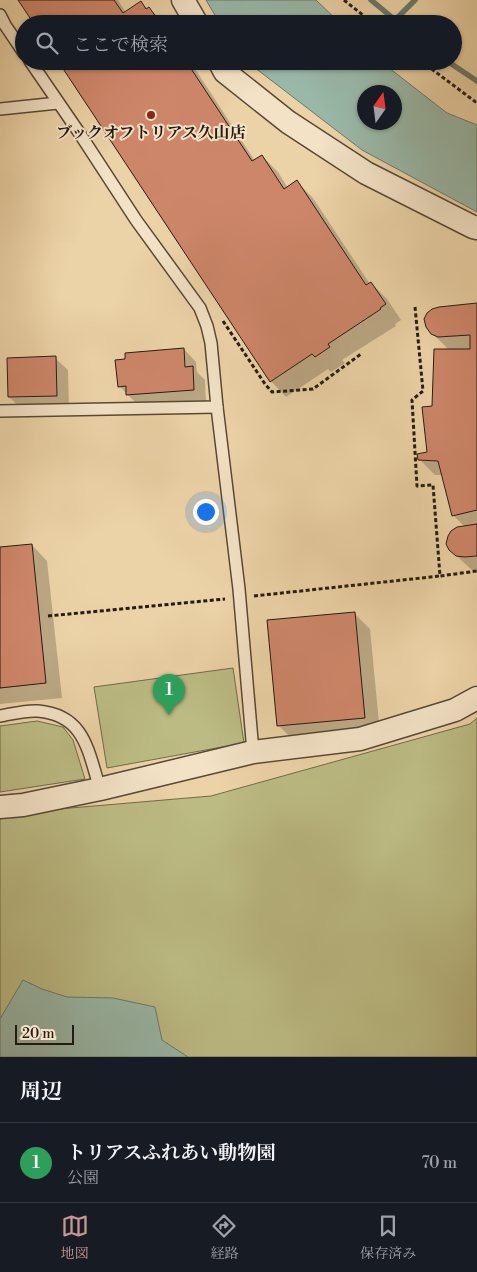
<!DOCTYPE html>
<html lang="ja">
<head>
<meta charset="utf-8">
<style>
  body { margin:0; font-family:"Libre Bodoni","Noto Serif JP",serif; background:#242831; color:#f1f3f6 }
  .compass { position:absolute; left:357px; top:85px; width:45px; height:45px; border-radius:50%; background:#171b24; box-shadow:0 1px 4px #0004; rotate:14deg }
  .scale { position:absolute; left:15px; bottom:12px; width:59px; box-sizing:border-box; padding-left:5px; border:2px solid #251b10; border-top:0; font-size:14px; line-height:18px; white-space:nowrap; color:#251b10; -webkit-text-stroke:4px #f3e2c6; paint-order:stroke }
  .you { position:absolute; left:205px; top:511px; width:18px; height:18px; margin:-12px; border:4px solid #fff; border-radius:50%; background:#1a73e8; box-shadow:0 0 0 8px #1a73e833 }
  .badge { display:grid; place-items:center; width:32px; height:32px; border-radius:50%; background:#c59692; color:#fff; font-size:16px; font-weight:700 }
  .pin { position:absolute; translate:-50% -41px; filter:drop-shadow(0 1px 2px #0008) }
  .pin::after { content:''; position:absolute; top:26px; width:18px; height:15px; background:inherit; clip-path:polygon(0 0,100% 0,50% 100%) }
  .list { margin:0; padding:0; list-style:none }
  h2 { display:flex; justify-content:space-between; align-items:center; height:65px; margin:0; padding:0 20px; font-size:21px }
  h2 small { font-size:16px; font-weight:400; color:#9ea1a6 }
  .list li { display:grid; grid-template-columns:32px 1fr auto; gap:15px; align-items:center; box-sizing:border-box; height:80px; padding:0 20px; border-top:1px solid #363941 }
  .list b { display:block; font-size:19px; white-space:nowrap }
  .list p { margin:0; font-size:16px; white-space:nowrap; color:#9ea1a6 }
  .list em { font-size:16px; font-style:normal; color:#9ea1a6 }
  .icon { flex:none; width:28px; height:28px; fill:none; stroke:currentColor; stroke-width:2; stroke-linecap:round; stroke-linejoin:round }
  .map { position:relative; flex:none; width:477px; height:1057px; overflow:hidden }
  .search { position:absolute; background:#171b24; box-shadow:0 1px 4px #0004; left:15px; right:15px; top:15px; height:55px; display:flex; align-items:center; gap:12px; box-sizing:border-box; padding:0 18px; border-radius:28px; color:#9ea1a6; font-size:19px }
  .sheet { height:145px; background:#171b24 }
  nav { display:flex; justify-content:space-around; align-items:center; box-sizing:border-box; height:70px; border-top:1px solid #363941; background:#171b24; font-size:14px; color:#9ea1a6 }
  nav a { display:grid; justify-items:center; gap:2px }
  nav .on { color:#c59692 }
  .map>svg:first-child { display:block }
  .green { fill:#bcbb84; stroke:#706b4a }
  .water { fill:#99b8a8; stroke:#6b796b; fill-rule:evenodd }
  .shadow { fill:#0003 }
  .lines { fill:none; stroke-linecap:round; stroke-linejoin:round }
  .stream { stroke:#6b796b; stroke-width:5.5 }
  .building { fill:#ce866a; stroke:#251b10 }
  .service-casing { stroke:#574936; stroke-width:14 }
  .minor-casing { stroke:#574936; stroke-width:25 }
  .path { stroke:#251b10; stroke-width:3; stroke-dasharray:4 2.5; stroke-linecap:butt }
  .service { stroke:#f3e2c6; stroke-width:11 }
  .minor { stroke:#f3e2c6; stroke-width:22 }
  .poi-dot { fill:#8f2418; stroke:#f3e2c6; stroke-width:2 }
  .labels { text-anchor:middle; stroke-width:4; stroke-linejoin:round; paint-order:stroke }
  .poi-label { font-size:16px; font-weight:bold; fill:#251b10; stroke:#f3e2c6 }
</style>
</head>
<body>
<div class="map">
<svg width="477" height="1057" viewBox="0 0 477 1057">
  <rect width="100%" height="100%" fill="#ecd3a7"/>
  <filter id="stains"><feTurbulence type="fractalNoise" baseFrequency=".004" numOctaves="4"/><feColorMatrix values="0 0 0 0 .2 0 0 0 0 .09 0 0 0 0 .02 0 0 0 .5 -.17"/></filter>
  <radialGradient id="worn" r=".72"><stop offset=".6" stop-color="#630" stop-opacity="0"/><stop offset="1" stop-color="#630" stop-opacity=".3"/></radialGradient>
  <g class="green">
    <polygon points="233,668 244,743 107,768 94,687"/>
    <polygon points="477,718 477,1057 0,1057 0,814 211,796 470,724"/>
    <polygon points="37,721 63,727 73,740 85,779 0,792 0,726"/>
  </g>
  <g class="water">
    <polygon points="206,0 316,0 341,24 220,24"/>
    <path d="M 246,61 L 380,61 L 447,113 L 477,125 L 477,212 L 362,150 ZM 394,92 L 394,122 L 364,122 L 364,92 Z"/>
    <polygon points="23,980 42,989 67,997 113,998 155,1007 162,1040 188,1057 0,1057 0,1019"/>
  </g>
  <g class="shadow">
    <polygon points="19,0 118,0 126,13 141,3 148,9 149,8 165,24 35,24"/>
    <polygon points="60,61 190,61 255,161 262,156 278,172 288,188 297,182 313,198 370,284 371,283 387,299 401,320 395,324 396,326 342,360 345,363 331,372 328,369 286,397 271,381"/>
    <polygon points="477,304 477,572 473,571 450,550 465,527 453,515 443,475 435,475 419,459 429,453 433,408 449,350 432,333"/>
    <polygon points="184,349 196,362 197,372 205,380 206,402 140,407 119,386"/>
    <polygon points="55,358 68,370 69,408 22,409 9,397"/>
    <polygon points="32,545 47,561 62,698 0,704 0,548"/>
    <polygon points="354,613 370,629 380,733 294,741 278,725"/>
  </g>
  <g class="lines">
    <g class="stream">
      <polyline points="371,0 400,24"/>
      <polyline points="395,20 415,0"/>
      <polyline points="447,61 477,81"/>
    </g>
  </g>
  <g class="building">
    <polygon points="18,0 114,0 123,13 141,1 146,9 149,7 161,24 34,24"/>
    <polygon points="58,61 186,61 252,161 262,155 284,189 297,180 366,285 371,282 386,304 380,308 381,309 328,344 330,347 315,357 312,354 270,382"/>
    <polygon points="477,303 477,510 452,516 438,461 418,460 417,454 427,452 422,407 432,406 434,349 470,349 470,335 438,337 431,334 426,327 424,319 427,313 432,309 439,307"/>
    <polygon points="184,348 185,367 193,366 194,390 126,395 126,386 118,387 115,360 125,359 125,353"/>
    <polygon points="56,356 57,396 8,397 7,358"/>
    <polygon points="477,524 477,556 465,557 456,556 449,550 446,544 448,536 451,531 457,527"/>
    <polygon points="32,544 46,683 0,688 0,547"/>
    <polygon points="355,612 365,718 277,726 267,620"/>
  </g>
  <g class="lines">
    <defs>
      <g id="service">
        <polyline points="0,15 5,25 24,53"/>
        <polyline points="30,61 78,131 136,220 200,308 207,326 211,343 217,407 239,589 253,752"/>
        <polyline points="0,109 58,103"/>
        <polyline points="0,411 217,407"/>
        <path d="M 0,716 C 12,714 26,710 38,711 C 85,715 88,751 100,789"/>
      </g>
      <g id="minor">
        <polyline points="183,0 197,24"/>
        <polyline points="219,61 225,72 288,122 366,173 473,227 477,228"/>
        <polyline points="0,807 23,805 100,789 253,752 360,739 455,710 477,698"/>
      </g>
    </defs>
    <use href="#service" class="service-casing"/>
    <use href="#minor" class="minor-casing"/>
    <g class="path">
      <polyline points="344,0 374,24"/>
      <polyline points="421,61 477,103"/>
      <polyline points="415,307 423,391 412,400 417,486 433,485 440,576 477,571"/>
      <polyline points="223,321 265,384 272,392 313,389 361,354"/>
      <polyline points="254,596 440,576"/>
      <polyline points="48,616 225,599"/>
    </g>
    <use href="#service" class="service"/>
    <use href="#minor" class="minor"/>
  </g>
  <circle class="poi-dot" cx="151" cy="115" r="5"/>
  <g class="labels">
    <g class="poi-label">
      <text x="151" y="138">ブックオフトリアス久山店</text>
    </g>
  </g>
  <rect width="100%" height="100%" filter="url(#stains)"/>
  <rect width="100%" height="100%" fill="url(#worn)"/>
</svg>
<svg class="compass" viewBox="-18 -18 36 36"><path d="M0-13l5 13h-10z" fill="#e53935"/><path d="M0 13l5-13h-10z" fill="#9ea1a6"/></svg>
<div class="scale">20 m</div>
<div class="you"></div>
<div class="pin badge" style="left:169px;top:715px;background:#2e9e5b">1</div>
<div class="search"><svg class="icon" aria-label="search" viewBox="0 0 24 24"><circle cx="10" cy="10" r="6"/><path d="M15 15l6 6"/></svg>ここで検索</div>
</div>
<section class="sheet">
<h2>周辺<small></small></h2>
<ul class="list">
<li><span class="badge" style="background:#2e9e5b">1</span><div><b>トリアスふれあい動物園</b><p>公園</p></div><em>70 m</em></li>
</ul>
</section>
<nav>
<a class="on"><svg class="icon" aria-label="map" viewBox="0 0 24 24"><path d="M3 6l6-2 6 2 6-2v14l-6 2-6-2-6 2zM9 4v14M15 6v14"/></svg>地図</a>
<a><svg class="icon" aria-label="directions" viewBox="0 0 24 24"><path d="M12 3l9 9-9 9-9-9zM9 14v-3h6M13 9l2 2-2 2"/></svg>経路</a>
<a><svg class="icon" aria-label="saved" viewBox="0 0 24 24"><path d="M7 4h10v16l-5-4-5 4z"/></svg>保存済み</a>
</nav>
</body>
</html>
